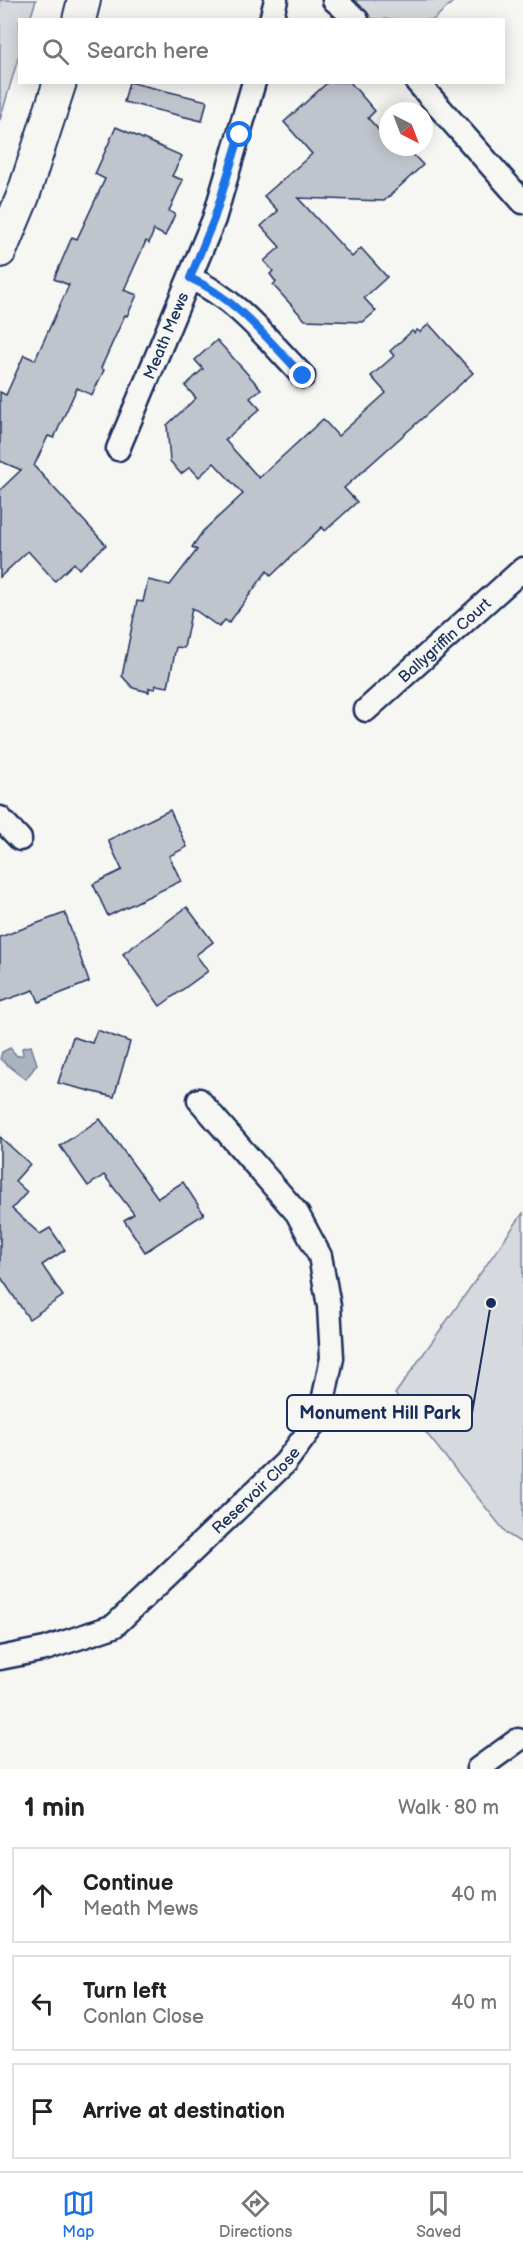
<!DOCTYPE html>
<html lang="en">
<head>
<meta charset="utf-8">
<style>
  body { margin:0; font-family:"Balsamiq Sans",sans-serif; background:#f2f2f2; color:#222 }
  .compass { position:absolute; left:379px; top:102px; width:54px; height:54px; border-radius:50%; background:#fff; box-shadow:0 3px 15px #0003; rotate:138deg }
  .stop { position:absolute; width:18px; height:18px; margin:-14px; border:4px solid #1a73e8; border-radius:50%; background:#fff }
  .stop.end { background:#1a73e8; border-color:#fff; box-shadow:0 2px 6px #0008 }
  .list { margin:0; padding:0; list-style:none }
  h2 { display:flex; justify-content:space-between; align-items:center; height:78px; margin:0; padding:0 24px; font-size:26px }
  h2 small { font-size:20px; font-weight:400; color:#767676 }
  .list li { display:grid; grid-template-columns:39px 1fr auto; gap:18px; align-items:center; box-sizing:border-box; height:96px; margin:0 12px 12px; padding:0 12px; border:2px solid #e0e0e0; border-radius:0px }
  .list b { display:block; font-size:22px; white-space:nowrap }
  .list p { margin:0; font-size:20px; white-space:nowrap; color:#767676 }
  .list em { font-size:20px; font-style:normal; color:#767676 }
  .icon { flex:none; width:33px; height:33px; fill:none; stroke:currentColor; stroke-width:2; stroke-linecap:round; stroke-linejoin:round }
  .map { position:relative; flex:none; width:523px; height:1769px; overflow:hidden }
  .search { position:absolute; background:#fff; box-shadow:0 3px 15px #0003; left:18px; right:18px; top:18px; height:66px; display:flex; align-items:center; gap:15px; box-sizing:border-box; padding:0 21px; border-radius:0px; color:#767676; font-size:22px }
  .sheet { height:402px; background:#fff }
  nav { display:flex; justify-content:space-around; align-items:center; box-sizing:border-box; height:84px; border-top:2px solid #e0e0e0; background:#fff; font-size:16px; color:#767676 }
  nav a { display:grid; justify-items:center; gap:3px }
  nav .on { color:#1a73e8 }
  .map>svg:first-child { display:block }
  .green { fill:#d6d9dd; stroke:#78849e; stroke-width:1.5 }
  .water { fill:#abb2c0; stroke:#717e99; stroke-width:1.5 }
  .building { fill:#c0c4cd; stroke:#1b2f5e; stroke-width:1.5 }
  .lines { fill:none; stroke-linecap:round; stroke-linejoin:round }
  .street-casing { stroke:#1b2f5e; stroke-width:27 }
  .secondary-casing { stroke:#1b2f5e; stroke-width:36 }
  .street { stroke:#f6f6f2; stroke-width:22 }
  .secondary { stroke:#f6f6f2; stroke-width:32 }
  .route { stroke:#1a73e8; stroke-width:8 }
  .labels { text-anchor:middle; stroke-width:4.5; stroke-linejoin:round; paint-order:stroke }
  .street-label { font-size:16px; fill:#1b2f5e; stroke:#f6f6f2 }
  .leader { fill:none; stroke:#1b2f5e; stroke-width:2 }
  .callout-dot { fill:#1b2f5e; stroke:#f6f6f2; stroke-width:2 }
  .callout { fill:#f6f6f2; stroke:#1b2f5e; stroke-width:2 }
  .callout-label { font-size:18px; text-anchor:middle; font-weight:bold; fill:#1b2f5e }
</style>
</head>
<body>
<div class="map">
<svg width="523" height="1769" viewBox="0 0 523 1769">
  <rect width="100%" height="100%" fill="#f6f6f2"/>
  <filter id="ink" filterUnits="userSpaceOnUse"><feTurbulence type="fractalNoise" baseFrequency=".0167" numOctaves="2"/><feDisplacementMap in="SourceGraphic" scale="12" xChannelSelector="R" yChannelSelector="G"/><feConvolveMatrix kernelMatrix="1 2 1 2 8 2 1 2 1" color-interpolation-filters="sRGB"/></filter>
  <g filter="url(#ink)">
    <g class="green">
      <polygon points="0,0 36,0 30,19 20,20 19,55 0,120"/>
      <polygon points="355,0 455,0 433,20 373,19"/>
      <polygon points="523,1213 523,1544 507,1534 395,1394"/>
    </g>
    <polygon class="water" points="31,1046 37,1064 26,1079 0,1059 2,1052 10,1048 17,1056 23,1055 22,1048"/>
    <g class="building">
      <polygon points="129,82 207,101 202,121 124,102"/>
      <polygon points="328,82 350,82 375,111 368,118 388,140 388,147 406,147 423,165 384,201 298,198 352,257 361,248 387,277 364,298 376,311 363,322 305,320 273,285 276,282 270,274 273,271 264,261 280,247 261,226 278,211 264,196 312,154 284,122"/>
      <polygon points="116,127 182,156 172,176 183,180 169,211 175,214 165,236 154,230 149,243 146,241 124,290 137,295 127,316 125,315 101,368 104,370 92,395 77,388 54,438 48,436 34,466 106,545 79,569 74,563 55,581 28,551 0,577 0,490 21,470 0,461 0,392 6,395 24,355 35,360 69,285 54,279 72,237 77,239 105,179 95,174"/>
      <polygon points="429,324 473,373 344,488 357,502 325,531 322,527 271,576 267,571 229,623 225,620 219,627 192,608 184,648 176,647 168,687 156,685 155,689 149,688 149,692 133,688 122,676 137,601 143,602 148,580 170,585 197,550 192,547 203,531 243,494 214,463 199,477 190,467 181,474 170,461 167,425 196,398 185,386 203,369 195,360 217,340 261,389 250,398 260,409 225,440 259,478 323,419 338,436 386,393 371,376 394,356 390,351 412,331 414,333 417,330 420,332"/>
      <polygon points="170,810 187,847 169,856 181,881 108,916 93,884 122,870 108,840"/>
      <polygon points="187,907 213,942 196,955 208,971 160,1006 123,954"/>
      <polygon points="65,913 89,982 39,1002 34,990 0,1002 0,937"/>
      <polygon points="97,1030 130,1042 114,1097 58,1083 73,1037 92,1043"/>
      <polygon points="100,1119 158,1198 183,1182 204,1214 145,1252 124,1220 134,1214 104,1175 88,1186 60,1146"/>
      <polygon points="0,1137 30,1164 15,1181 27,1192 12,1209 40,1234 50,1228 65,1250 42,1265 63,1296 29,1319 0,1276"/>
    </g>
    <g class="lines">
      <defs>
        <g id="street">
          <polyline points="334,0 357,20"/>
          <polyline points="271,20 276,0"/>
          <polyline points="417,82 523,202"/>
          <path d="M 190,278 C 237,299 268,340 303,376"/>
          <path id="s1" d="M 118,449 L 214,219 L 254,82"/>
          <path id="s2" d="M 366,710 L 523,569"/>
          <polyline points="0,818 20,839"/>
          <path id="s3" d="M 0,1658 L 45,1649 L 114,1626 L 285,1463 L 320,1416 L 332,1358 L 329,1306 L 320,1256 L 297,1213 L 199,1100"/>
          <polyline points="478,1769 518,1740"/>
        </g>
        <g id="secondary">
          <polyline points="79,20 84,0"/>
          <polyline points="0,251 23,196 60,82"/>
        </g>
      </defs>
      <use href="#street" class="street-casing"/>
      <use href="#secondary" class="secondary-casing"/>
      <use href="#street" class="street"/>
      <use href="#secondary" class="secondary"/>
    </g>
  </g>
  <g class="lines" filter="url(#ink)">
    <path class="route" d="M 240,135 L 214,219 L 190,278 C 237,299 268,340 303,376"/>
  </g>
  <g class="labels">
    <g class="street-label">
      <text dy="6" stroke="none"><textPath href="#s1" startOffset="123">Meath Mews</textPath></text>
      <text dy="6" stroke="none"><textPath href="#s2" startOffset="105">Ballygriffin Court</textPath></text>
      <text dy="6" stroke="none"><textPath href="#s3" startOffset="315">Reservoir Close</textPath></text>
    </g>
  </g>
  <path class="leader" d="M491 1303L472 1413"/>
  <circle class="callout-dot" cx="491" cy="1303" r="6"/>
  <rect class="callout" x="287" y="1395" width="185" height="36" rx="6"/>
  <g class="callout-label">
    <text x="380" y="1419">Monument Hill Park</text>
  </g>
</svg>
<svg class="compass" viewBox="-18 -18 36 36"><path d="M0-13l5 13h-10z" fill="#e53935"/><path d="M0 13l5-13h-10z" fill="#767676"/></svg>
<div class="stop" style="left:240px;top:135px"></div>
<div class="stop end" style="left:303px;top:376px"></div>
<div class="search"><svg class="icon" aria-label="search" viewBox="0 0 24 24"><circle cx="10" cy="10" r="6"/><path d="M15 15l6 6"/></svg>Search here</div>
</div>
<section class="sheet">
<h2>1 min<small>Walk · 80 m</small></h2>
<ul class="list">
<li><svg class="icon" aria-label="ahead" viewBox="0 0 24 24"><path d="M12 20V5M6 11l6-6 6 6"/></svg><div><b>Continue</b><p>Meath Mews</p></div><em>40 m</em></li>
<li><svg class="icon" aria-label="left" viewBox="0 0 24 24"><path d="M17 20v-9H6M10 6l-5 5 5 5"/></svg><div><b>Turn left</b><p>Conlan Close</p></div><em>40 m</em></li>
<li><svg class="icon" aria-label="arrive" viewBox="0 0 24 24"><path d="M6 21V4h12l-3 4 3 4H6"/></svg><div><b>Arrive at destination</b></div></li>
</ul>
</section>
<nav>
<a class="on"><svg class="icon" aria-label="map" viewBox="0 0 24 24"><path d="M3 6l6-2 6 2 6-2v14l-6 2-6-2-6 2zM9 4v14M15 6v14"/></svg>Map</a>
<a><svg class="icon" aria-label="directions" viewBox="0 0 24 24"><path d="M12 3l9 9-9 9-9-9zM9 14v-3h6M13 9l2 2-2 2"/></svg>Directions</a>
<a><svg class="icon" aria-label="saved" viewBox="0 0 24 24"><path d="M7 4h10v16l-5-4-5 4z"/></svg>Saved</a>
</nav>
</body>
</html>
